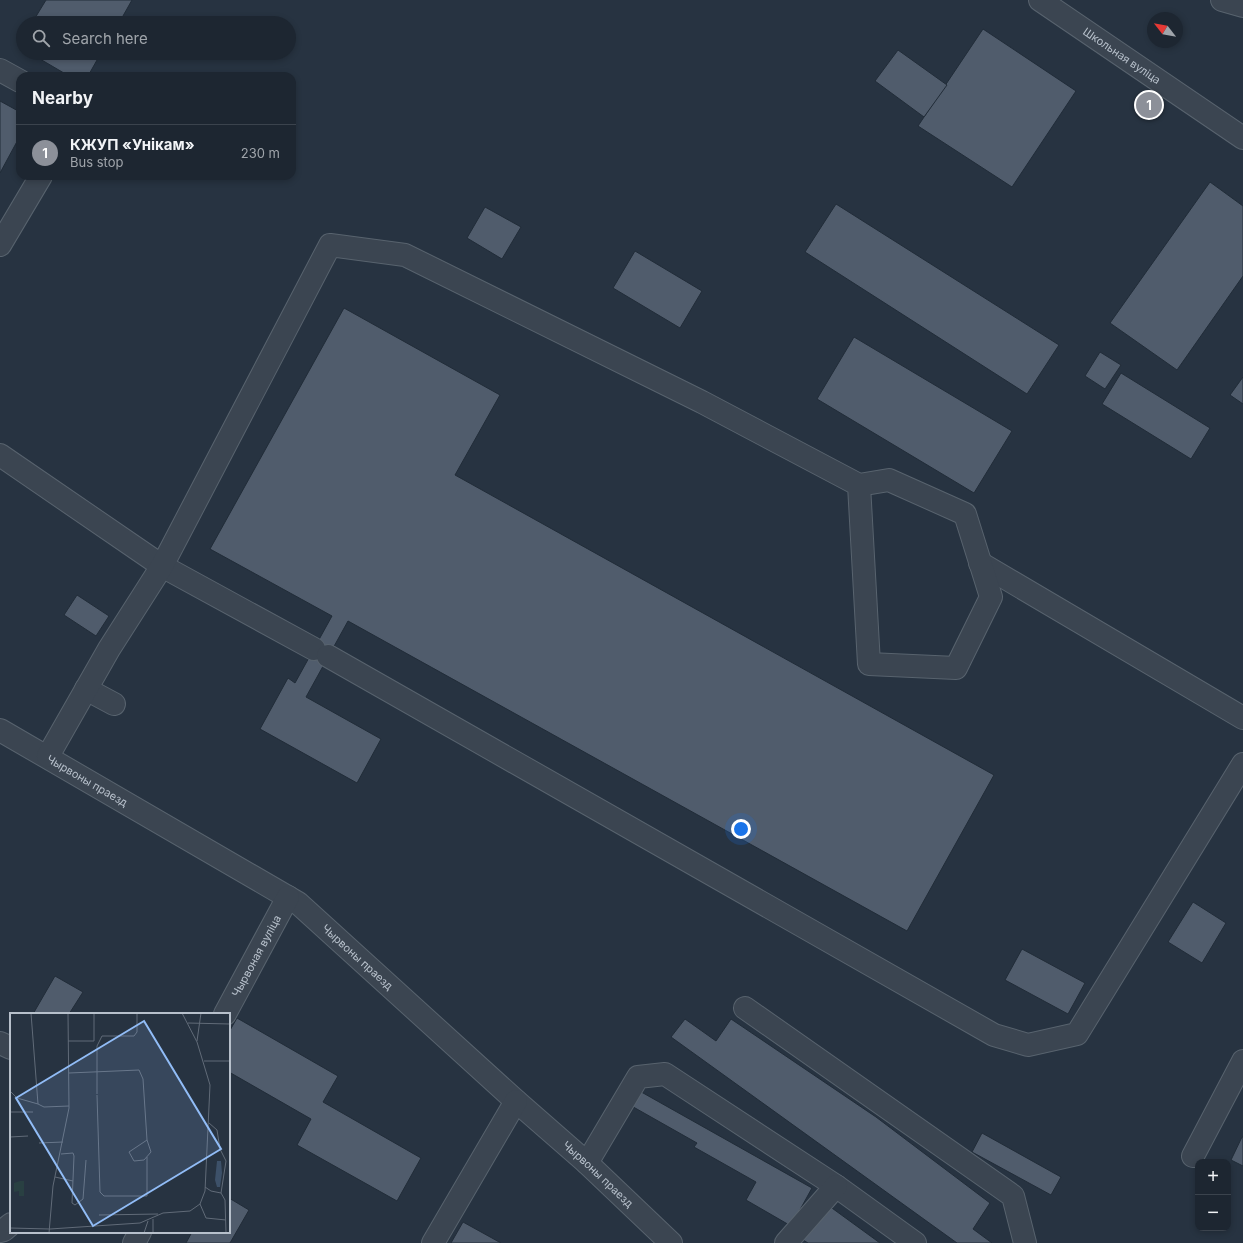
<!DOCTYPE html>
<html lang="en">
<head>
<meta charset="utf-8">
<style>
  body { margin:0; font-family:Inter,sans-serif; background:#2a323d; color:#f1f3f6 }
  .controls { position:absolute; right:12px; bottom:12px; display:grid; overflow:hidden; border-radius:8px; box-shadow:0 2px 6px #0003 }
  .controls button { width:36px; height:36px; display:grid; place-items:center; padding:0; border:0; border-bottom:1px solid #3b434d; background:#1d2631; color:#f1f3f6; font:20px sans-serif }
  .compass { position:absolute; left:1147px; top:12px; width:36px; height:36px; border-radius:50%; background:#1d2631; box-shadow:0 2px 6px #0003; rotate:301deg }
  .you { position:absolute; left:741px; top:829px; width:14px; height:14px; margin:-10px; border:3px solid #fff; border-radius:50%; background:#1a73e8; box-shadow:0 0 0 6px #1a73e833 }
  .badge { display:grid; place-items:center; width:26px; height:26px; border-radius:50%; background:#8c9099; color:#fff; font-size:13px; font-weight:700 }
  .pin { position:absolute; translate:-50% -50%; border:2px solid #fff; box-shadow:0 1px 4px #0006 }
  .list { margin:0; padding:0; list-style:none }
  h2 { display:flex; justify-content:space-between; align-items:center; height:52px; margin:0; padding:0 16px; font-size:17px }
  h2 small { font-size:13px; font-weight:400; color:#a0a5ab }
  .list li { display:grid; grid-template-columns:26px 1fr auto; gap:12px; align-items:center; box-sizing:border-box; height:56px; padding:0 16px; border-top:1px solid #3b434d }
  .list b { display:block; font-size:15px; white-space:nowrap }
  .list p { margin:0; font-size:13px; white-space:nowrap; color:#a0a5ab }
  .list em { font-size:13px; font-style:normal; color:#a0a5ab }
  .icon { flex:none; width:22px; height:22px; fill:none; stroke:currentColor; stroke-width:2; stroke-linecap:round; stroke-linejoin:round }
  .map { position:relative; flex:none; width:1243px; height:1243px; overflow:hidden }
  .search { position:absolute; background:#1d2631; box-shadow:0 2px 6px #0003; left:16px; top:16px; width:280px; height:44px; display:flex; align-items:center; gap:10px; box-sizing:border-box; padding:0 14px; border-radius:22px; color:#a0a5ab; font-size:15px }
  .panel { position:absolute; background:#1d2631; box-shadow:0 2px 6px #0003; left:16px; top:72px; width:280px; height:108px; border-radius:12px }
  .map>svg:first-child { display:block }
  .building { fill:#505c6c; stroke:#212c38 }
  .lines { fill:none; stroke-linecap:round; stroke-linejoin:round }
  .minor-casing { stroke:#58636e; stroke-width:24 }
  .minor { stroke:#3b4551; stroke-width:22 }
  .labels { text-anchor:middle; stroke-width:3.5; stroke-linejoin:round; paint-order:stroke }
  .street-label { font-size:11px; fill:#b7c0cb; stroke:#1f2a36 }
  .inset-road { fill:none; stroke:#616b78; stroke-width:1 }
  .view { fill:#91bcf6; fill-opacity:0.15; stroke:#91bcf6; stroke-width:2 }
  .inset-edge { fill:none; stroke:#b7c0cb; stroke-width:2 }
</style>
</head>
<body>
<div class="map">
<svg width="1243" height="1243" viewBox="0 0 1243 1243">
  <rect width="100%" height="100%" fill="#273341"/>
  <g class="building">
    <polygon points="46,0 132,0 119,23 32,23"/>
    <polygon points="983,29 1076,91 1012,187 918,126"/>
    <polygon points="898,50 947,85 924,117 875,81"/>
    <polygon points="44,53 101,53 88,76 69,76 40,59"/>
    <polygon points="0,101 20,112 20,136 0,173"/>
    <polygon points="1210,182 1243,206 1243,276 1177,370 1110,323"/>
    <polygon points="836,204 1059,345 1027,394 805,252"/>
    <polygon points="485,207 521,227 502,259 467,238"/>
    <polygon points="635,251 702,291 680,328 613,288"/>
    <polygon points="344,308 500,395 455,475 994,775 907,931 348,621 306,697 381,739 357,783 260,729 288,678 295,683 332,616 210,549"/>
    <polygon points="854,337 1012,431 974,493 817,399"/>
    <polygon points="1100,352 1121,365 1105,389 1085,376"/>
    <polygon points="1121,373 1210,428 1191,459 1102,404"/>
    <polygon points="1243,377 1243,404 1230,395"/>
    <polygon points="77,595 109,616 96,636 64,615"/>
    <polygon points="1193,902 1226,923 1202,963 1168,942"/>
    <polygon points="1022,949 1085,983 1068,1014 1005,980"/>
    <polygon points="55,976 83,992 69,1014 33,1014"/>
    <polygon points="237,1018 338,1076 323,1102 421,1158 397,1201 297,1145 311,1119 229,1072 229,1032"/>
    <polygon points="685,1019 716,1041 731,1019 876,1117 990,1203 973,1229 992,1243 957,1243 671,1037"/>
    <polygon points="636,1089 812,1188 791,1226 746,1200 756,1182 694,1147 697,1143 628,1104"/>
    <polygon points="982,1133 1061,1177 1051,1195 972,1152"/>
    <polygon points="1242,1137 1243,1137 1243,1166 1231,1160"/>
    <polygon points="229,1198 249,1210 230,1243 186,1243 192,1232 229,1232"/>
    <polygon points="825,1203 880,1243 808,1243 800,1238"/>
    <polygon points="463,1222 501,1243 451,1243"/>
  </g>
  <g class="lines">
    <defs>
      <g id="minor">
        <path id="s1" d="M 1040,0 L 1243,138"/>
        <polyline points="1222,0 1243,6"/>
        <polyline points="0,70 20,81"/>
        <polyline points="0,245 41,176"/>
        <polyline points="0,455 162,566 314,649"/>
        <polyline points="980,563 1243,718"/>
        <polyline points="328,656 994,1035 1028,1045 1077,1034 1243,764"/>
        <polyline points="86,689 114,704"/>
        <path id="s2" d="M 0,730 L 298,903 L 516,1101 L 587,1163 L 671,1243"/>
        <polyline points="48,756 109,649 162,566 330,245 405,255 702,402 859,485 889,480 965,514 991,597 956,668 869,664 859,485"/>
        <polyline points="745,1008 1013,1196 1025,1243"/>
        <path id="s3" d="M 225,1014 L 288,897"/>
        <polyline points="0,1043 11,1048"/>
        <polyline points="1193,1156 1243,1061"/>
        <polyline points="587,1163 638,1077 665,1074 836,1186 915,1243"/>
        <polyline points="0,1231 4,1230 11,1224"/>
        <polyline points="134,1243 140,1232"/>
        <polyline points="433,1243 516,1101"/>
        <polyline points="786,1243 836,1186"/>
      </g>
    </defs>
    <use href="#minor" class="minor-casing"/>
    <use href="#minor" class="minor"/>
  </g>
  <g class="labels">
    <g class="street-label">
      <text dy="4" stroke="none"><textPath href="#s1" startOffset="99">Школьная вуліца</textPath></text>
      <text dy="4" stroke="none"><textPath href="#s2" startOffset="101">Чырвоны праезд</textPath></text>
      <text dy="4" stroke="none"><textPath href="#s3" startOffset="66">Чырвоная вуліца</textPath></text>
      <text dy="4" stroke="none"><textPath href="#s2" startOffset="425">Чырвоны праезд</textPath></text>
      <text dy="4" stroke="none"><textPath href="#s2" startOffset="749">Чырвоны праезд</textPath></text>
    </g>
  </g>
  <g transform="translate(10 1013)">
    <rect width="220" height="220" fill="#273341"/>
    <path d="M 10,168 L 14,168 L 14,183 L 9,183 L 9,178 L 4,179 L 4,170 Z" fill="#294042"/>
    <path d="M 207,148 L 211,148 L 212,160 L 210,174 L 207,174 L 205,167 Z" fill="#3d5169"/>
    <path class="inset-road" d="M 21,0 L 28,91 L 34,94 L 59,93M 178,10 L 220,11M 58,28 L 84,28 L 84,0M 187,28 L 191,0M 194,48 L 220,48M 59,60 L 129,57 L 133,66 L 137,127 L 141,139 L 134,147 L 124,148 L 119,139 L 137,127M 0,78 L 7,85 L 28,91M 87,81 L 87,33 L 92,23 L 124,23 L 127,19 L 127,0M 87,82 L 90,179 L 94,183 L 137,183 L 137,144M 0,99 L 23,99M 199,110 L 207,117 L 210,136 L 216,148 L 211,180M 0,124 L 18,123M 29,130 L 53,129M 51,141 L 63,140 L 64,143 L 62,190 L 65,192 L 73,186 L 76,147M 45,164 L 63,168M 195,174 L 201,178 L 211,180 L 215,187 L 216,220M 190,191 L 196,205 L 216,207M 89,202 L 148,201M 143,206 L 143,220M 0,215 L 40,216 L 130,210 L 153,200 L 180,198 L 190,191 L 195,178 L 200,72 L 187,29 L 172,0M 39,220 L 43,173 L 59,95 L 58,0M 134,220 L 138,208"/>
    <path class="view" d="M 134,8 L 211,136 L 83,213 L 6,85 Z"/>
    <rect width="220" height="220" class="inset-edge"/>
  </g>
</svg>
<div class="controls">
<button>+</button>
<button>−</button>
</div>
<svg class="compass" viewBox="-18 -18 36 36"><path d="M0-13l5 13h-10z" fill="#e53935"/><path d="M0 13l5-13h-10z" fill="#a0a5ab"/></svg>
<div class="you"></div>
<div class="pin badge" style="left:1149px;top:105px">1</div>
<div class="search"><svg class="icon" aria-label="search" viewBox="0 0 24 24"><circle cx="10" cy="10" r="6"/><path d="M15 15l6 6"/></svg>Search here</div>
<section class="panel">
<h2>Nearby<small></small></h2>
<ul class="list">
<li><span class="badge">1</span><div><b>КЖУП «Унікам»</b><p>Bus stop</p></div><em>230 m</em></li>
</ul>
</section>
</div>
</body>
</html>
